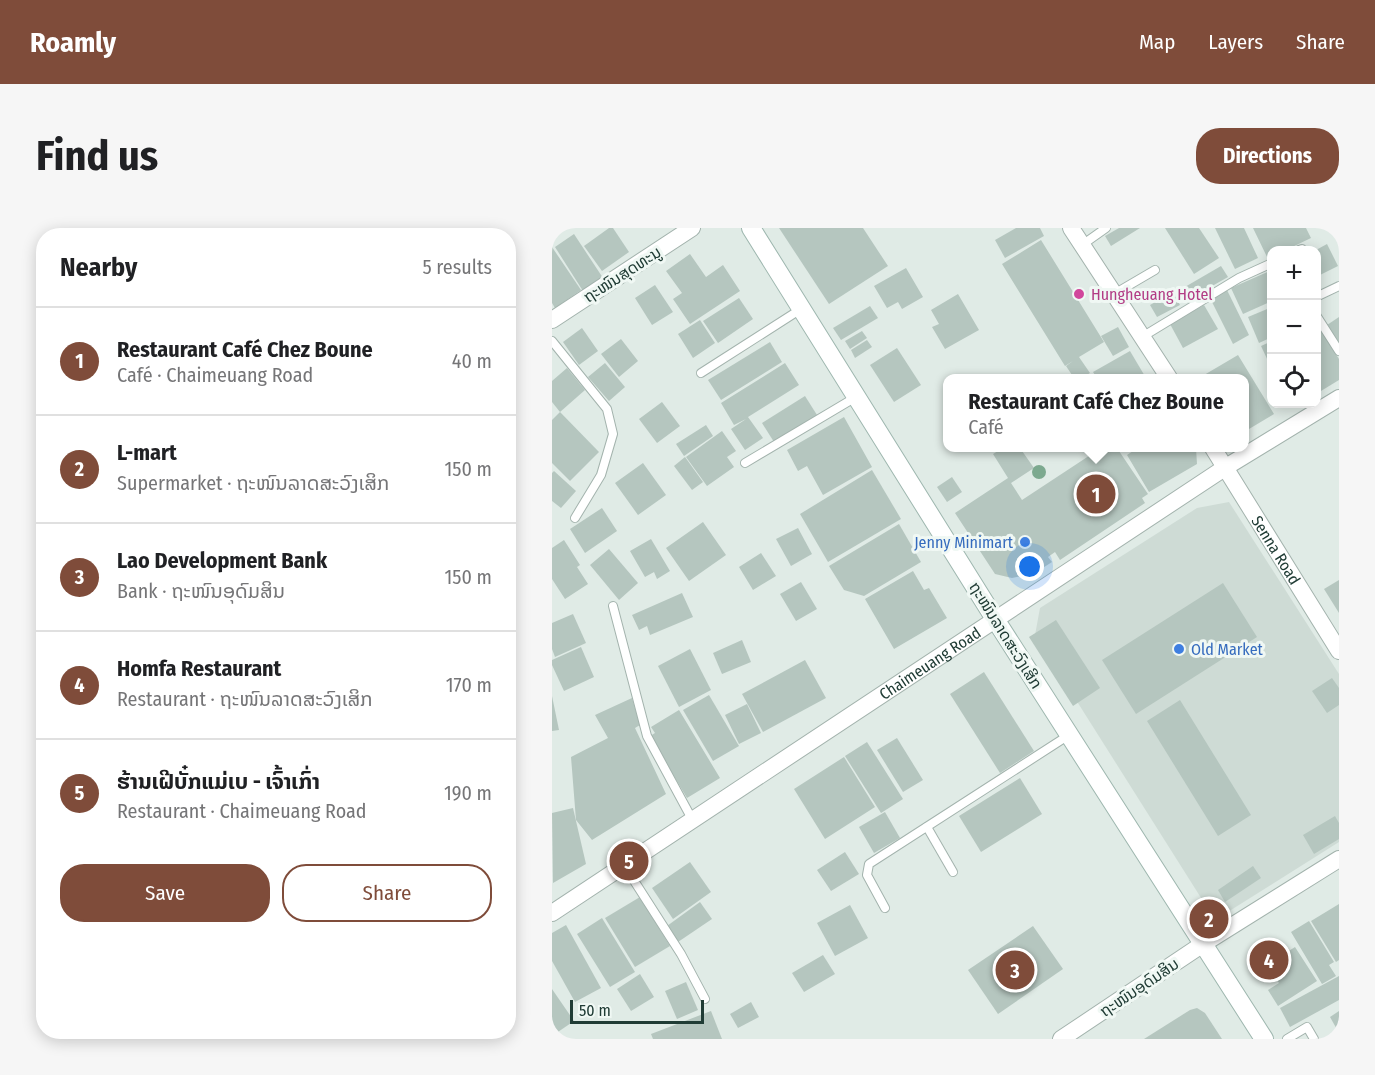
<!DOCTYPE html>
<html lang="en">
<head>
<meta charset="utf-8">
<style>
  body { margin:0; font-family:"Fira Sans Condensed","Noto Sans Lao",sans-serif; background:#f6f6f6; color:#202124 }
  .controls { position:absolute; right:18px; top:18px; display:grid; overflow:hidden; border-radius:12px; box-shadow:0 3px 15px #0003 }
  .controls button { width:54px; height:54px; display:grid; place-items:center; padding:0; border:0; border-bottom:2px solid #e0e0e0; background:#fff; color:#202124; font:30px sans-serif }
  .scale { position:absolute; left:18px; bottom:15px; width:134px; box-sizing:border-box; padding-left:6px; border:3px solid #203c35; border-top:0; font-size:16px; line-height:21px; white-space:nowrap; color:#203c35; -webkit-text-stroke:4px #f0f8f4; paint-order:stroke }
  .you { position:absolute; left:478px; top:339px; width:21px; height:21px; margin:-15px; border:4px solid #fff; border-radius:50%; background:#1a73e8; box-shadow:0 0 0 9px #1a73e833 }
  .badge { display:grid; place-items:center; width:39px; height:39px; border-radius:50%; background:#7f4c3a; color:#fff; font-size:20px; font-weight:700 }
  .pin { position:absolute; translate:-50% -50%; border:3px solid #fff; box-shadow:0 2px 6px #0006 }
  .popup { position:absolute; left:391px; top:146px; width:306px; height:78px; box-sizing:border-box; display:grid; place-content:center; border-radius:12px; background:#fff; filter:drop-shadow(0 2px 4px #0005); font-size:20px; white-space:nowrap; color:#757577 }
  .popup b { font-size:22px; color:#202124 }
  .popup::after { content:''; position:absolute; left:50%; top:100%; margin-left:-12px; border:12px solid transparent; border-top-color:#fff }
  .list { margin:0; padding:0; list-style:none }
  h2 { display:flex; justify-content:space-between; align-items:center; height:78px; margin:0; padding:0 24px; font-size:26px }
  h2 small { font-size:20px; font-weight:400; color:#757577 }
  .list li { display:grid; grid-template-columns:39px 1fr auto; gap:18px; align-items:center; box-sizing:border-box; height:108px; padding:0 24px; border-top:2px solid #e0e0e0 }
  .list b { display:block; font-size:22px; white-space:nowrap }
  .list p { margin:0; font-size:20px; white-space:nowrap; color:#757577 }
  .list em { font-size:20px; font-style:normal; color:#757577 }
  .actions { display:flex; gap:12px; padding:18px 24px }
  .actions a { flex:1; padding:14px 0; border:2px solid #7f4c3a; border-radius:24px; text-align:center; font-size:21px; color:#7f4c3a }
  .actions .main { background:#7f4c3a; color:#fff }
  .icon { flex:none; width:33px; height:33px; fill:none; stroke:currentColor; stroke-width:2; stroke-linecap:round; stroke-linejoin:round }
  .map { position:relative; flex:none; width:787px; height:811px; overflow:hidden; border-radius:24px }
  header { display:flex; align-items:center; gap:36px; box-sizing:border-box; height:84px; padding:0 30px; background:#7f4c3a; color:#fff }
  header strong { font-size:28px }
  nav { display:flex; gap:33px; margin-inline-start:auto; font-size:21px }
  .intro { display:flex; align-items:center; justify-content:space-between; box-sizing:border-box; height:144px; padding:0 36px }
  h1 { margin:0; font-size:42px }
  .button { padding:15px 27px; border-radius:24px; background:#7f4c3a; color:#fff; font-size:21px; font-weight:700 }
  main { display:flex; gap:36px; padding:0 36px }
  aside { flex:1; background:#fff; border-radius:24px; box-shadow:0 3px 15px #0003 }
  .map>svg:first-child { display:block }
  .built { fill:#cedbd5 }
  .building { fill:#b5c6bf }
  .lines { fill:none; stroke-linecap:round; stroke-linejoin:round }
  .lane-casing { stroke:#a3b3ad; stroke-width:10 }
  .street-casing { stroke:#a3b3ad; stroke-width:18 }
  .secondary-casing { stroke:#9eb7af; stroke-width:20 }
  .lane { stroke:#fff; stroke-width:8 }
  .street { stroke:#fff; stroke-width:16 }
  .secondary { stroke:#fff; stroke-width:18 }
  .tree { fill:#7ca98f }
  .hotel-dot { fill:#d1479c; stroke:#f0f8f4; stroke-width:2 }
  .shop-dot { fill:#3f7fe0; stroke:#f0f8f4; stroke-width:2 }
  .labels { text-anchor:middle; stroke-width:6; stroke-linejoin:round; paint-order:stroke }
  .street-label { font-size:16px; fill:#203c35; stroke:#f0f8f4 }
  .hotel-label { font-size:16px; fill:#b23c85; stroke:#f0f8f4; text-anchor:start }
  .shop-label { font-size:16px; fill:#366cbe; stroke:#f0f8f4; text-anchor:end }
</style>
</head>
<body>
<header>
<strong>Roamly</strong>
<nav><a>Map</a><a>Layers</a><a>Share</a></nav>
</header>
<div class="intro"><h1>Find us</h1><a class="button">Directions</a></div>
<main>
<aside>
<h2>Nearby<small>5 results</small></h2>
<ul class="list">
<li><span class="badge">1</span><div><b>Restaurant Café Chez Boune</b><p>Café · Chaimeuang Road</p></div><em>40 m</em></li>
<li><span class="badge">2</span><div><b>L-mart</b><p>Supermarket · ຖະໜົນລາດສະວົງເສິກ</p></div><em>150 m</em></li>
<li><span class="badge">3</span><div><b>Lao Development Bank</b><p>Bank · ຖະໜົນອຸດົມສິນ</p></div><em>150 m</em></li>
<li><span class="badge">4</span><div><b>Homfa Restaurant</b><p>Restaurant · ຖະໜົນລາດສະວົງເສິກ</p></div><em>170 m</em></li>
<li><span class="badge">5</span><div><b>ຮ້ານເຝີບັ໋ກແມ່ເບ - ເຈົ້າເກົ່າ</b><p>Restaurant · Chaimeuang Road</p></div><em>190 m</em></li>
</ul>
<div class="actions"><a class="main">Save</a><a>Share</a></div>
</aside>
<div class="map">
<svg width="787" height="811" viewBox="0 0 787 811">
  <rect width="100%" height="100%" fill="#e0ebe6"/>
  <polygon class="built" points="677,274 787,446 787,614 663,692 483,407 488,380 645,280"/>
  <g class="building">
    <polygon points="57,0 61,0 77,24 50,43 32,18"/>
    <polygon points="227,0 311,0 336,38 277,76"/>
    <polygon points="464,0 488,0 492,8 453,30 443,12"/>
    <polygon points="567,0 588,0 559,18 553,8"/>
    <polygon points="613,0 647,0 667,30 642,46"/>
    <polygon points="663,0 692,0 706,30 683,41"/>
    <polygon points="701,0 754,0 759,10 734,22 720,22 720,30 716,31"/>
    <polygon points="22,6 51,50 31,63 3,19"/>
    <polygon points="489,12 552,114 527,129 538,145 530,150 522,150 514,138 521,133 513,138 450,36"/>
    <polygon points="775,16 786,38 764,49 764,22"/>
    <polygon points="0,19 29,62 3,80 0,75"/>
    <polygon points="138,26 154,49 171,37 188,63 138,96 121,71 130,65 114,43"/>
    <polygon points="669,38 676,49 632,74 626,63"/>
    <polygon points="354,40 371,69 350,81 346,74 335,80 322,58"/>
    <polygon points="720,42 720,73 691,86 679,60"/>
    <polygon points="103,57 121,84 100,97 83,70"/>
    <polygon points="675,62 697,107 681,116 658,70"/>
    <polygon points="621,64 628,77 605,89 598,77"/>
    <polygon points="406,66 427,102 393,121 380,99 387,96 379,82"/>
    <polygon points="187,70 201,91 166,115 151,93"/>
    <polygon points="652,77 666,101 631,120 618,96"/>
    <polygon points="318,78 326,90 289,112 281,100"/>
    <polygon points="720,79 720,109 707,115 696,89"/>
    <polygon points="787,89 787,116 775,97"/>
    <polygon points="148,92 163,115 141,130 126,106"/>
    <polygon points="764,95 787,131 787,152 764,166"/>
    <polygon points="566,99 577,119 561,128 549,108"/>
    <polygon points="30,100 46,123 27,137 11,114"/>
    <polygon points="310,103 315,110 298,121 293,113"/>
    <polygon points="69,111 86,133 67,149 49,126"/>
    <polygon points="315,112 320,119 303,130 299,122"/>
    <polygon points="720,113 720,134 717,135 709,118"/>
    <polygon points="218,114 230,134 169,172 156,152"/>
    <polygon points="345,120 369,157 342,174 318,137"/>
    <polygon points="578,123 594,150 545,150 541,144"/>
    <polygon points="686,127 722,186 692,204 692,150 647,150"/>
    <polygon points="53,135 73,159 57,173 36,149"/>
    <polygon points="233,135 247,157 196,189 211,210 193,222 179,201 194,191 182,197 169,175"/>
    <polygon points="15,140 33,162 8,184 0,174 0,153"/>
    <polygon points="253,168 265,187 222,214 210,195"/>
    <polygon points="110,174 128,198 105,215 87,191"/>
    <polygon points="8,184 47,224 18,253 0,235 0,192"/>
    <polygon points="292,189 320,239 271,267 255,238 246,243 235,222"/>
    <polygon points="154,197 161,208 132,228 124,216"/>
    <polygon points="170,203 184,223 175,229 182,239 155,258 134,229"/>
    <polygon points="451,220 468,220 482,240 459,255 470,272 549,220 565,220 596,266 590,270 593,275 508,332 503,324 496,329 500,334 486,343 484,340 474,347 460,350 443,346 403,285 456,250 441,226"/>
    <polygon points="583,220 644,220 645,236 597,264 575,227 584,221"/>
    <polygon points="133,229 151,254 140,262 122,238"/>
    <polygon points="91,235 114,267 86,287 63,255"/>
    <polygon points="320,242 349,291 276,334 248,286"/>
    <polygon points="2,243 24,263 9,280 0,273 0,245"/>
    <polygon points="400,249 410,264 395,274 385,259"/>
    <polygon points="50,280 65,303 33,325 18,301"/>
    <polygon points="151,294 174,327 137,353 114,320"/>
    <polygon points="347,296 369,334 312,368 292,362 277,338"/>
    <polygon points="246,300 260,326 239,338 224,311"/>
    <polygon points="99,311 118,343 105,351 102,344 93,349 78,323"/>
    <polygon points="12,312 28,337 25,339 36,356 13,371 0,351 0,320"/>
    <polygon points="57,321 86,355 67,372 38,337"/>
    <polygon points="209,325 224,348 201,362 187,339"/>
    <polygon points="361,343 372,362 377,360 395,390 342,421 313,371"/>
    <polygon points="787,352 787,385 772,361"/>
    <polygon points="249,354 265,381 244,393 228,366"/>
    <polygon points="671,355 705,409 584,486 550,432"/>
    <polygon points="130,365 141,389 98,407 95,398 87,402 80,387"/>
    <polygon points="21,386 34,415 3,429 0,421 0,395"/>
    <polygon points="504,392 548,460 521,478 477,409"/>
    <polygon points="190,412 199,434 170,446 161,425"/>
    <polygon points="29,419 42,449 12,463 0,437 0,432"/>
    <polygon points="138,421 159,462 127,479 106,438"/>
    <polygon points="253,432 274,470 211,504 190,466"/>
    <polygon points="432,444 482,523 448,545 398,466"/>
    <polygon points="780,450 787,460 787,477 775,485 760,463"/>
    <polygon points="157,467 187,518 161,533 131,482"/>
    <polygon points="0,468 7,502 0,503"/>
    <polygon points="80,470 88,497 83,500 114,566 40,612 24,592 19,529 56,510 43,487"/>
    <polygon points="628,472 699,587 666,608 595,493"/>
    <polygon points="195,476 209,505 187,516 173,487"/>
    <polygon points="127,482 168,550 135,570 98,508 103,505 99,499"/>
    <polygon points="345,510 371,552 351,564 325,522"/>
    <polygon points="315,514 351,571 329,585 293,528"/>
    <polygon points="292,529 323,579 273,611 242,561"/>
    <polygon points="468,550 490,586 429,624 407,588"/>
    <polygon points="21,580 34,636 1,655 0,585"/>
    <polygon points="333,584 348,610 322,625 307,599"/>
    <polygon points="783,588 787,595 787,611 762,626 751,607"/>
    <polygon points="293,624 307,646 279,663 265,642"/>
    <polygon points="138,634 159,664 121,691 100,660"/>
    <polygon points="701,638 709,650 673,674 666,662"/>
    <polygon points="88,669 118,718 83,739 53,690"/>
    <polygon points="148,674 160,691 126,714 115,698"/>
    <polygon points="787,676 787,732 784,734 759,693"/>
    <polygon points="298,677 316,710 283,728 265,695"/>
    <polygon points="50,690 83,744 58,759 25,706"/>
    <polygon points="757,693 782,734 777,737 784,748 770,756 739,704"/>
    <polygon points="14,697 49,760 23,774 0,733 0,705"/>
    <polygon points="481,698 511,741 446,786 416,742"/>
    <polygon points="743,719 765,753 726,778 716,762 727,755 715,737"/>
    <polygon points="271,727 283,746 252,764 240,745"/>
    <polygon points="88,746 102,769 79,783 65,761"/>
    <polygon points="787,748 787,772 738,799 728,780"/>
    <polygon points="134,754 146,782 125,791 113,763"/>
    <polygon points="0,761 22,793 0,808"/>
    <polygon points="199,774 207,789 186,800 178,786"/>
    <polygon points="645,780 653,785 670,811 592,811 638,782"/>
    <polygon points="159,783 170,811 101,811 99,806"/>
    <polygon points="787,783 787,805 778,789"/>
  </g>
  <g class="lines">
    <defs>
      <g id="lane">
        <polyline points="530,17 554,0"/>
        <polyline points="747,22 750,21"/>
        <polyline points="562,66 603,42"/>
        <polyline points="764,69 787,58"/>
        <polyline points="764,87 787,123"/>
        <polyline points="590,109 687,50 720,35"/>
        <polyline points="0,113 55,181 61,206 49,247 23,290"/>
        <polyline points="149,145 249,81"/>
        <polyline points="193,235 304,169"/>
        <polyline points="61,378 95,508 140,591"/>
        <polyline points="375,599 401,644"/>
        <polyline points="72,637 129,726 153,771"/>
        <polyline points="333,680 315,647 317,636 517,507"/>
        <polyline points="735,811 755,799 762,811"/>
      </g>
      <g id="street">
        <polyline points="519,0 617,150"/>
        <polyline points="0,92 140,0"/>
        <path id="s1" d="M 661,220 L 787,423"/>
        <path id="s2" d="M 0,685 L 674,239 L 787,170"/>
        <polyline points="509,811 651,716 787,631"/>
      </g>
      <polyline id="secondary" points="199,0 443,391 712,811"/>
    </defs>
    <use href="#lane" class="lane-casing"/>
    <use href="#street" class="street-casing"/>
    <use href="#secondary" class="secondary-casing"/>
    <use href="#lane" class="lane"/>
    <use href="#street" class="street"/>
    <use href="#secondary" class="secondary"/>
  </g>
  <circle class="tree" cx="487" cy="244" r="7"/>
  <circle class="hotel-dot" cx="527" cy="66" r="6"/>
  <g class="shop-dot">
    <circle cx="473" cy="314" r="6"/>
    <circle cx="627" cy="421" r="6"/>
  </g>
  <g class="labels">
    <g class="street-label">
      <text transform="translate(70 46) rotate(-33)" y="6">ຖະໜົນສຸດທະນູ</text>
      <text dy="6" stroke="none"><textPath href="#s1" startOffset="120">Senna Road</textPath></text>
      <text transform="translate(454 407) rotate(58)" y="6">ຖະໜົນລາດສະວົງເສິກ</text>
      <text dy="6" stroke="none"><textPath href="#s2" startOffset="453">Chaimeuang Road</textPath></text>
      <text transform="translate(587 759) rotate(-34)" y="6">ຖະໜົນອຸດົມສິນ</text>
    </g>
    <g class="hotel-label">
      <text x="539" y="72">Hungheuang Hotel</text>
    </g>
    <g class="shop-label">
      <text x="461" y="320">Jenny Minimart</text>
      <text x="639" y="427" text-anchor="start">Old Market</text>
    </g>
  </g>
</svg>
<div class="controls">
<button>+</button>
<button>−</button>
<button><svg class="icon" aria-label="locate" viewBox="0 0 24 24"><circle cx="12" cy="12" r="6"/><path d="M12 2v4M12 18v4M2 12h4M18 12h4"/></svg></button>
</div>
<div class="scale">50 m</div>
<div class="you"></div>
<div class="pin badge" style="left:544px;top:266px">1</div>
<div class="popup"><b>Restaurant Café Chez Boune</b>Café</div>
<div class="pin badge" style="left:657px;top:691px">2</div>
<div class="pin badge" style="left:463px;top:742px">3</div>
<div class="pin badge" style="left:717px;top:732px">4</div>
<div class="pin badge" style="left:77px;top:633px">5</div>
</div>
</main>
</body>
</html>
